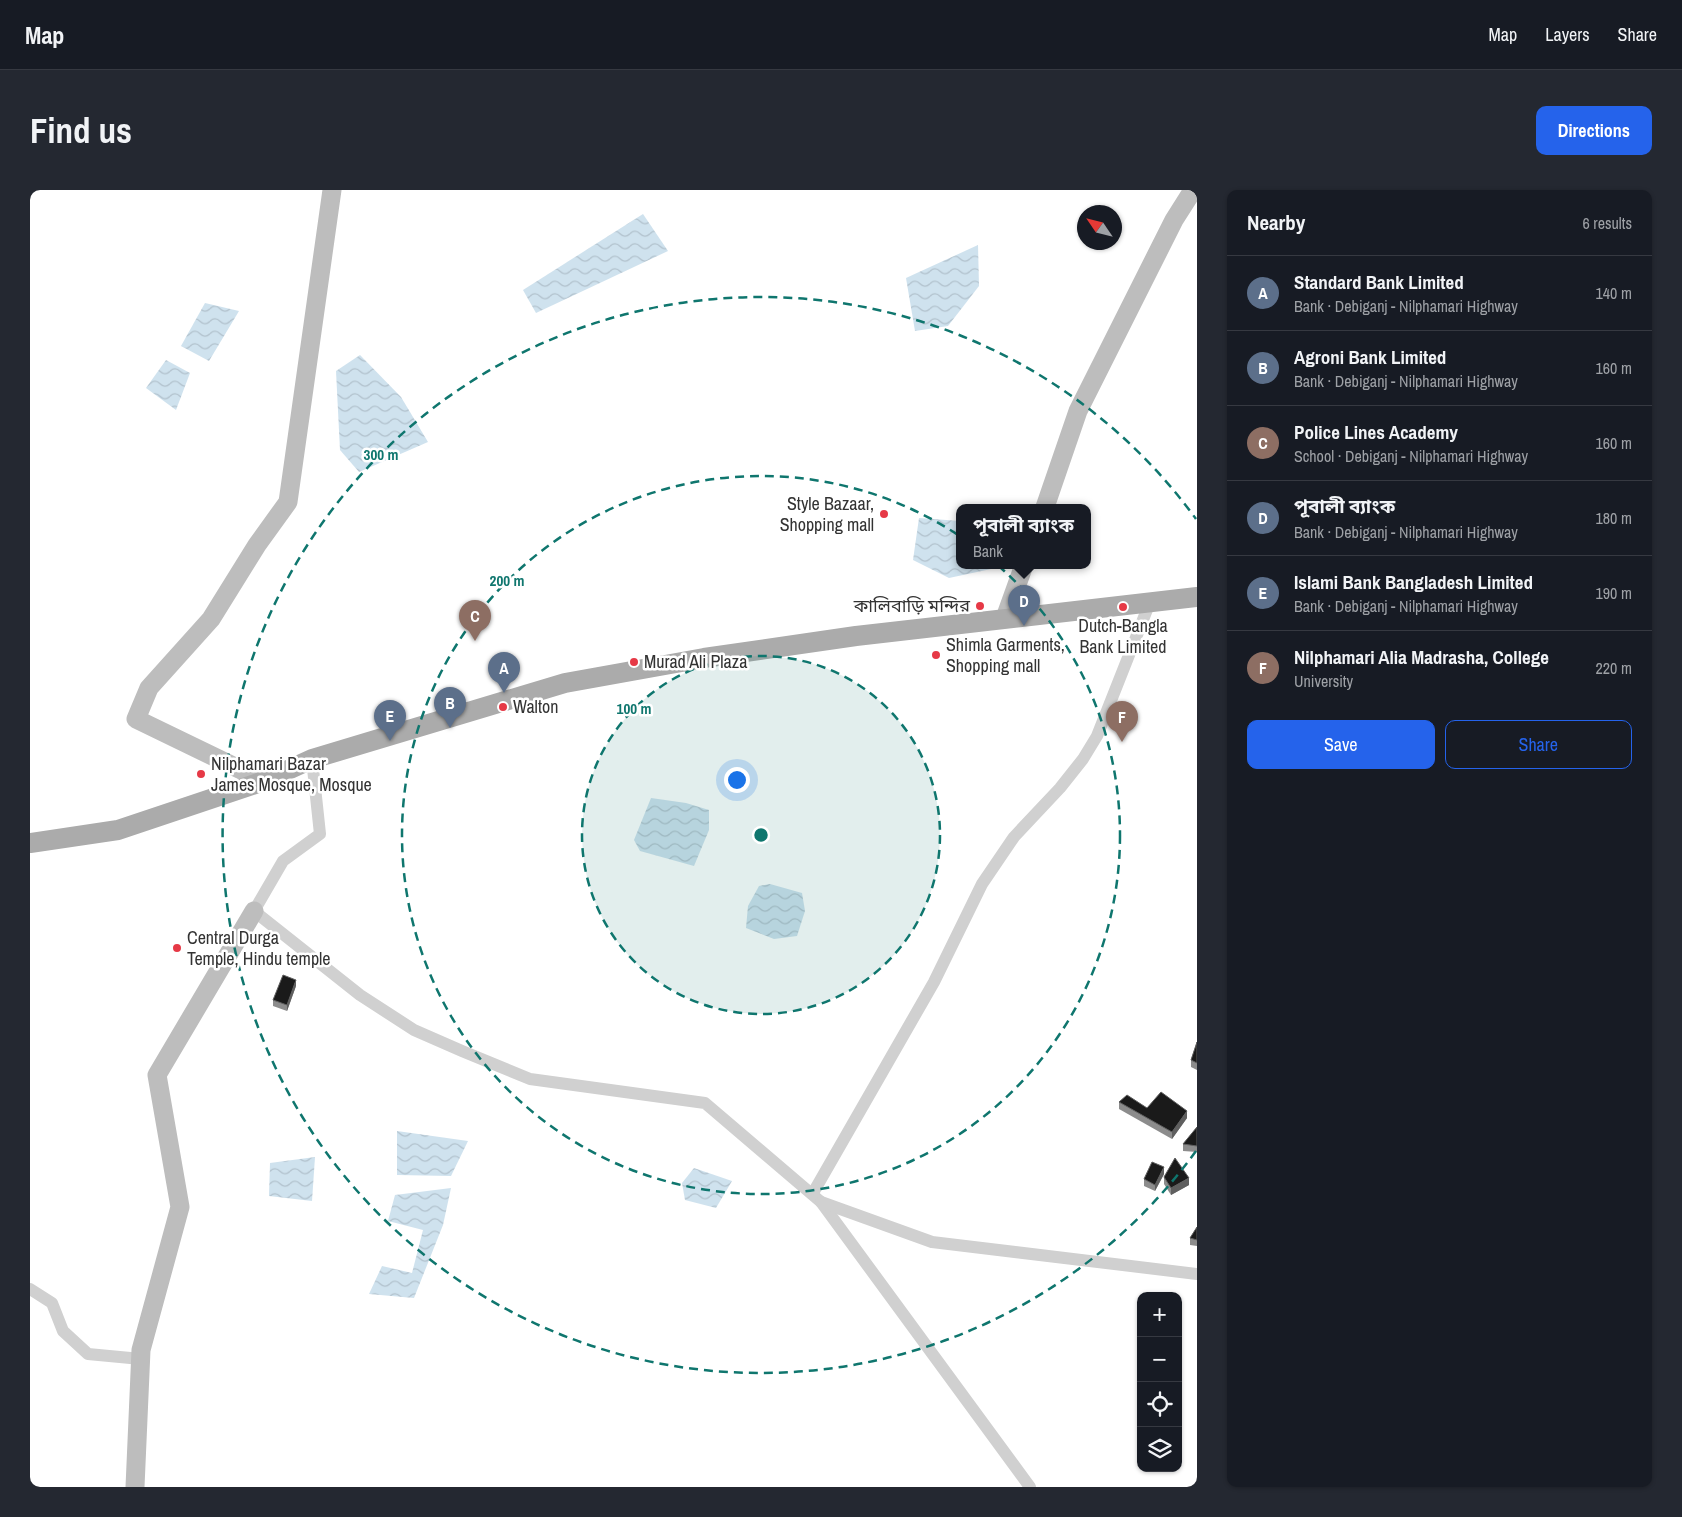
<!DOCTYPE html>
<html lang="en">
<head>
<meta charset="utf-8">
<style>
  body { margin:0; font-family:"Archivo Narrow","Noto Sans Bengali",sans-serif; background:#242831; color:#f1f3f6 }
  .controls { position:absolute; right:15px; bottom:15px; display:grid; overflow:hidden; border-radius:10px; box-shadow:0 1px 4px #0004 }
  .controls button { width:45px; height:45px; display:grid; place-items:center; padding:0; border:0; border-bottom:1px solid #363941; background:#171b24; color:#f1f3f6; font:25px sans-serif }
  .compass { position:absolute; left:1047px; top:15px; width:45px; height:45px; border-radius:50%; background:#171b24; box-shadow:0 1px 4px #0004; rotate:305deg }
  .you { position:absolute; left:706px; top:589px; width:18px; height:18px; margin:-12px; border:4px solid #fff; border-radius:50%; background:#1a73e8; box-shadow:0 0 0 8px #1a73e833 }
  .badge { display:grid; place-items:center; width:32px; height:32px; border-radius:50%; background:#2563eb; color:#fff; font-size:16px; font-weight:700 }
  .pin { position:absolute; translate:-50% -41px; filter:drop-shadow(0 1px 2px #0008) }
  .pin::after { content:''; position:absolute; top:26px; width:18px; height:15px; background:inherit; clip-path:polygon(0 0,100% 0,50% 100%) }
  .popup { position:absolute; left:926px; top:314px; width:135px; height:65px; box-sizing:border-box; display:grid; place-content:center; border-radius:10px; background:#171b24; filter:drop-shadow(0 1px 4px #0005); font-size:16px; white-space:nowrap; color:#9ea1a6 }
  .popup b { font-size:19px; color:#f1f3f6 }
  .popup::after { content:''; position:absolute; left:50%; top:100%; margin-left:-10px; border:10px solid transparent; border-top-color:#171b24 }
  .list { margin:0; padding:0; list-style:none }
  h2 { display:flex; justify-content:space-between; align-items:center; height:65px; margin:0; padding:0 20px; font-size:21px }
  h2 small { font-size:16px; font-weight:400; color:#9ea1a6 }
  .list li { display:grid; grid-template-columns:32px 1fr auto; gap:15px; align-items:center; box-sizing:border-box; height:75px; padding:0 20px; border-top:1px solid #363941 }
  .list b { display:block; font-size:19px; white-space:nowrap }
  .list p { margin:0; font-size:16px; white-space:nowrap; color:#9ea1a6 }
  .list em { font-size:16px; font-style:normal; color:#9ea1a6 }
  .actions { display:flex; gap:10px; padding:15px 20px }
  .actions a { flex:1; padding:11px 0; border:1px solid #2563eb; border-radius:10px; text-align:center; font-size:18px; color:#2563eb }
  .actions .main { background:#2563eb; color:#fff }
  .icon { flex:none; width:28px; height:28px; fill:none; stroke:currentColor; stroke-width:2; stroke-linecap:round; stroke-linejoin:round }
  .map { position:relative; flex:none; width:1167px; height:1297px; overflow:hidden; border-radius:10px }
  header { display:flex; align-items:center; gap:30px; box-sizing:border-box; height:70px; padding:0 25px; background:#171b24; border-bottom:1px solid #363941 }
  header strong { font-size:24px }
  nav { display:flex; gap:28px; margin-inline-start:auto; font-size:18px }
  .intro { display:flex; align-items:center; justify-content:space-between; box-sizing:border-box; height:120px; padding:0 30px }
  h1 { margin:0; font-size:35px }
  .button { padding:12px 22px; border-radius:10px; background:#2563eb; color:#fff; font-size:18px; font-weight:700 }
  main { display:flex; gap:30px; padding:0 30px }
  aside { flex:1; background:#171b24; border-radius:10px; box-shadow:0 1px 4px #0004 }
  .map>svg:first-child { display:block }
  .water { fill:url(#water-waves) }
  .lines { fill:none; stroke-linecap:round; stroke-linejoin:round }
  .street { stroke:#d0d0d0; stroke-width:12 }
  .secondary { stroke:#bdbdbd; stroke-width:19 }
  .primary { stroke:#ababab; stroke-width:20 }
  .wall { fill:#8c8c8c }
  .shaded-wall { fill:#5f5f5f }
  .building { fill:#1a1a1a; stroke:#5f5f5f }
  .ring { fill:none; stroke:#0f766e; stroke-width:2.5; stroke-dasharray:9 6 }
  .poi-dot { fill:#e63946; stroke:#fff; stroke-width:2 }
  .labels { text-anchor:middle; stroke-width:5; stroke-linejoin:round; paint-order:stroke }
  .poi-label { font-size:18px; fill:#333; stroke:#fff; text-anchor:start }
  .centre { fill:#0f766e; stroke:#fff; stroke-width:2.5 }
  .ring-label { font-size:15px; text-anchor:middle; font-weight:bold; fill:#0f766e; stroke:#fff; stroke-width:5; stroke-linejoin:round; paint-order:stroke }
</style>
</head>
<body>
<header>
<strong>Map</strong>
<nav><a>Map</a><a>Layers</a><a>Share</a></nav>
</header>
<div class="intro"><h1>Find us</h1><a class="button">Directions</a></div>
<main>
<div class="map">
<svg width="1167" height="1297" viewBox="0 0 1167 1297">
  <defs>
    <pattern id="water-waves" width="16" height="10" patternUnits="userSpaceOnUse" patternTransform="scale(1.25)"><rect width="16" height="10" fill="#cfe2ee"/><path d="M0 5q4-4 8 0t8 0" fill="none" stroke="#b2c2cd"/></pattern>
  </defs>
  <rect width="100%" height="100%" fill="#fff"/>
  <g class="water">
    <polygon points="613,24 638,61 506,123 493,100"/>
    <polygon points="948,55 949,96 918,136 885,141 876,88"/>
    <polygon points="175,113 209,121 179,171 151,156"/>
    <polygon points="330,165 371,207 398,252 329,282 310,260 306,181"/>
    <polygon points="136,170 160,183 146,220 116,198"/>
    <polygon points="889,328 930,331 930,375 962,375 961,379 919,388 883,370"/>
    <polygon points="621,608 656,613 679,620 679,640 664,676 610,661 604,650"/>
    <polygon points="740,694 772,703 775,721 767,746 744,749 716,738 718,716 729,696"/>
    <polygon points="367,941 438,951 421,986 367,985"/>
    <polygon points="285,967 282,1011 239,1006 240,973"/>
    <polygon points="664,978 702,991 686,1018 655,1010 652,993"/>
    <polygon points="421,998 413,1035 384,1108 339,1104 352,1076 382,1083 393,1040 358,1031 365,1005"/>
  </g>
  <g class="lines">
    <g class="street">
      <polyline points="282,569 290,644 253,671 224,721 330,805 384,840 432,861 500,889 675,913 791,1012 1000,1297"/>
      <polyline points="783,1003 904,792 952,694 984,647 1030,598 1053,569 1067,546 1120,412"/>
      <polyline points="791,1012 902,1052 1167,1084"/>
      <polyline points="0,1099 22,1113 33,1141 58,1164 111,1169"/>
    </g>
    <g class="secondary">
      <polyline points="1015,317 1048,221 1144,30 1163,0"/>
      <polyline points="975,428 994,375"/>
      <polyline points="234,591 106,529 119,498 181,429 227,355 258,312 302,0"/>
      <polyline points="105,1297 111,1160 150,1017 127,885 224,721"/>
    </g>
    <polyline class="primary" points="0,653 88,640 234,591 282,569 535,493 674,468 826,446 1167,407"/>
  </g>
  <g class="wall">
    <polygon points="266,796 257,821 243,816 243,810"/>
    <polygon points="1167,852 1167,880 1161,877 1161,870"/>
    <polygon points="1089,912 1117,918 1157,928 1142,949 1089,919"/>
    <polygon points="1167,937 1167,962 1153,961 1153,954"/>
    <polygon points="1134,984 1125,1001 1114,996 1114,989"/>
    <polygon points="1134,987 1159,995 1141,1005 1134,994"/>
    <polygon points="1167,1037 1167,1056 1160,1055 1160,1048"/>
  </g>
  <g class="shaded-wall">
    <polygon points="266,790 266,796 257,821 257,815"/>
    <polygon points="1157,921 1157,928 1142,949 1142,942"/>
    <polygon points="1134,977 1134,984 1125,1001 1125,995"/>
    <polygon points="1159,988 1159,995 1141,1005 1141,998"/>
  </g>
  <g class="building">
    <polygon points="253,785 266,790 257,815 243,810"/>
    <polygon points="1167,852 1167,873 1161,870"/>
    <polygon points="1131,902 1157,921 1142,942 1089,912 1097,905 1117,918"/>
    <polygon points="1167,937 1167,956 1153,954"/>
    <polygon points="1145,968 1159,988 1141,998 1134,987"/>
    <polygon points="1122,972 1134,977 1125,995 1114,989"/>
    <polygon points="1167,1037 1167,1050 1160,1048"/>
  </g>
  <circle cx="731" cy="645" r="179" fill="#0f766e" fill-opacity=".12"/>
  <g class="ring">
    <circle cx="731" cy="645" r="179"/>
    <circle cx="731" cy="645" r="359"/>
    <path d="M1166 961A538 538 0 1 1 1166 329"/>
  </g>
  <g class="poi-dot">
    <circle cx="854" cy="324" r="5"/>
    <circle cx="950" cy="416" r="5"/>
    <circle cx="1093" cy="417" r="5"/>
    <circle cx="906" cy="465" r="5"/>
    <circle cx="604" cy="472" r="5"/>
    <circle cx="473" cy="517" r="5"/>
    <circle cx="171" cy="584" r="5"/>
    <circle cx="147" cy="758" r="5"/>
  </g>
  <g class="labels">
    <g class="poi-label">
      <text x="844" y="320" text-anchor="end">Style Bazaar,<tspan x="844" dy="21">Shopping mall</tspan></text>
      <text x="940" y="422" text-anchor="end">কালিবাড়ি মন্দির</text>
      <text x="1093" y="442" text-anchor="middle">Dutch-Bangla<tspan x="1093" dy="21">Bank Limited</tspan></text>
      <text x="916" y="461">Shimla Garments,<tspan x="916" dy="21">Shopping mall</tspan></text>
      <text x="614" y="478">Murad Ali Plaza</text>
      <text x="483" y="523">Walton</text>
      <text x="181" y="580">Nilphamari Bazar<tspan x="181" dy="21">James Mosque, Mosque</tspan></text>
      <text x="157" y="754">Central Durga<tspan x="157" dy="21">Temple, Hindu temple</tspan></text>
    </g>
  </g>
  <circle cx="731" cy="645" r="8" class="centre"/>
  <g class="ring-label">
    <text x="351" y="270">300 m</text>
    <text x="477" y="396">200 m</text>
    <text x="604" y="524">100 m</text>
  </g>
</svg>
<div class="controls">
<button>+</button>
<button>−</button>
<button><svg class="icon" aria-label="locate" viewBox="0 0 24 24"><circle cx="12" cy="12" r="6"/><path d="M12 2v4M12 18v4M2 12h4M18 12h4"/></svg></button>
<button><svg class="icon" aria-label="layers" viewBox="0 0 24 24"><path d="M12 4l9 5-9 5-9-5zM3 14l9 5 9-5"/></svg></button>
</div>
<svg class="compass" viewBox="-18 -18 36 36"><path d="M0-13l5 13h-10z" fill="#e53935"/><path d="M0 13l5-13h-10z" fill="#9ea1a6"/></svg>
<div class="you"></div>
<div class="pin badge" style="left:474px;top:503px;background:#5c6f8a">A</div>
<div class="pin badge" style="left:420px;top:538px;background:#5c6f8a">B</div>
<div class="pin badge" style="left:445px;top:451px;background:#8d6e63">C</div>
<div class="pin badge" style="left:994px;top:436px;background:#5c6f8a">D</div>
<div class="popup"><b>পূবালী ব্যাংক</b>Bank</div>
<div class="pin badge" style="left:360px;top:551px;background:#5c6f8a">E</div>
<div class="pin badge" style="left:1092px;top:552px;background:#8d6e63">F</div>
</div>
<aside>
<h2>Nearby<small>6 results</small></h2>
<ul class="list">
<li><span class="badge" style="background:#5c6f8a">A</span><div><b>Standard Bank Limited</b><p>Bank · Debiganj - Nilphamari Highway</p></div><em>140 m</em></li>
<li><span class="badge" style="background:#5c6f8a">B</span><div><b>Agroni Bank Limited</b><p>Bank · Debiganj - Nilphamari Highway</p></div><em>160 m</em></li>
<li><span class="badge" style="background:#8d6e63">C</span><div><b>Police Lines Academy</b><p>School · Debiganj - Nilphamari Highway</p></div><em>160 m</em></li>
<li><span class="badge" style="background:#5c6f8a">D</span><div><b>পূবালী ব্যাংক</b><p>Bank · Debiganj - Nilphamari Highway</p></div><em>180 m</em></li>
<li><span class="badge" style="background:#5c6f8a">E</span><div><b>Islami Bank Bangladesh Limited</b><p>Bank · Debiganj - Nilphamari Highway</p></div><em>190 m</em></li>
<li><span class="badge" style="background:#8d6e63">F</span><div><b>Nilphamari Alia Madrasha, College</b><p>University</p></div><em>220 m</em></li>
</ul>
<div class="actions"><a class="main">Save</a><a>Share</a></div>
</aside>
</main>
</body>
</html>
